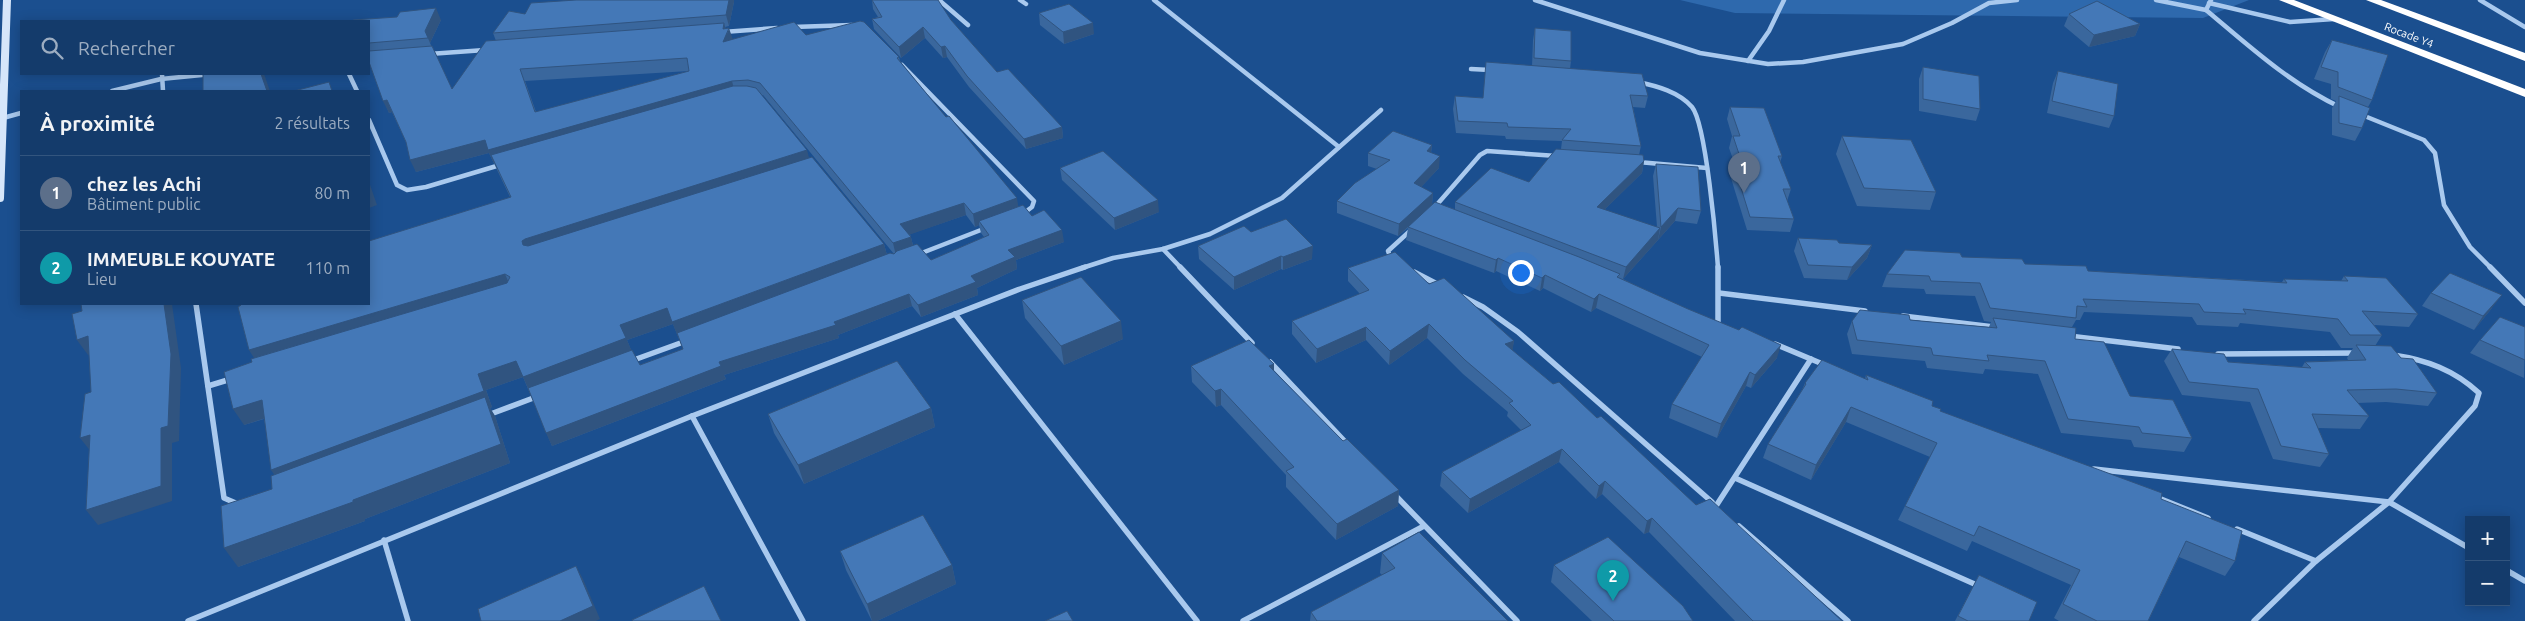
<!DOCTYPE html>
<html lang="fr">
<head>
<meta charset="utf-8">
<style>
  body { margin:0; font-family:Ubuntu,sans-serif; background:#214673; color:#f1f3f6 }
  .controls { position:absolute; right:15px; bottom:15px; display:grid; overflow:hidden; border-radius:0px; box-shadow:0 2px 12px #0003 }
  .controls button { width:45px; height:45px; display:grid; place-items:center; padding:0; border:0; border-bottom:1px solid #33557e; background:#143b6b; color:#f1f3f6; font:25px sans-serif }
  .you { position:absolute; left:1520px; top:272px; width:18px; height:18px; margin:-12px; border:4px solid #fff; border-radius:50%; background:#1a73e8; box-shadow:0 0 0 8px #1a73e833 }
  .badge { display:grid; place-items:center; width:32px; height:32px; border-radius:50%; background:#ffd166; color:#fff; font-size:16px; font-weight:700 }
  .pin { position:absolute; translate:-50% -41px; filter:drop-shadow(0 1px 2px #0008) }
  .pin::after { content:''; position:absolute; top:26px; width:18px; height:15px; background:inherit; clip-path:polygon(0 0,100% 0,50% 100%) }
  .list { margin:0; padding:0; list-style:none }
  h2 { display:flex; justify-content:space-between; align-items:center; height:65px; margin:0; padding:0 20px; font-size:21px }
  h2 small { font-size:16px; font-weight:400; color:#9dadc1 }
  .list li { display:grid; grid-template-columns:32px 1fr auto; gap:15px; align-items:center; box-sizing:border-box; height:75px; padding:0 20px; border-top:1px solid #33557e }
  .list b { display:block; font-size:19px; white-space:nowrap }
  .list p { margin:0; font-size:16px; white-space:nowrap; color:#9dadc1 }
  .list em { font-size:16px; font-style:normal; color:#9dadc1 }
  .icon { flex:none; width:28px; height:28px; fill:none; stroke:currentColor; stroke-width:2; stroke-linecap:round; stroke-linejoin:round }
  .map { position:relative; flex:none; width:2525px; height:621px; overflow:hidden }
  .search { position:absolute; background:#143b6b; box-shadow:0 2px 12px #0003; left:20px; top:20px; width:350px; height:55px; display:flex; align-items:center; gap:12px; box-sizing:border-box; padding:0 18px; border-radius:0px; color:#9dadc1; font-size:19px }
  .panel { position:absolute; background:#143b6b; box-shadow:0 2px 12px #0003; left:20px; top:90px; width:350px; height:215px; border-radius:0px }
  .map>svg:first-child { display:block }
  .green { fill:#2e69ad }
  .lines { fill:none; stroke-linecap:round; stroke-linejoin:round }
  .street-far1 { stroke:#a9c9ee; stroke-width:4.5 }
  .street { stroke:#a9c9ee; stroke-width:5.5 }
  .secondary { stroke:#d6e6fa; stroke-width:8 }
  .highway { fill:#fff; fill-rule:evenodd }
  .wall { fill:#3a679d; fill-rule:evenodd }
  .shaded-wall { fill:#305480 }
  .building { fill:#4478b7; stroke:#305480; fill-rule:evenodd }
  .labels { text-anchor:middle; stroke-width:4; stroke-linejoin:round; paint-order:stroke }
  .far-street-label { font-size:11px; fill:#fff; stroke:#1b4f8f }
</style>
</head>
<body>
<div class="map">
<svg width="2525" height="621" viewBox="0 0 2525 621">
  <rect width="100%" height="100%" fill="#1b4f8f"/>
  <polygon class="green" points="1680,0 2249,0 2203,18 1735,13"/>
  <g class="lines">
    <g class="street-far1">
      <polyline points="939,0 968,25"/>
      <polyline points="1020,0 1026,4"/>
      <polyline points="1154,0 1339,147"/>
      <polyline points="1535,0 1700,53 1768,64 1803,62 1903,44 1952,23 1989,3 2017,0"/>
      <polyline points="2156,0 2206,10"/>
      <path d="M 2211,0 L 2206,10 C 2249,46 2289,83 2340,107"/>
      <polyline points="2480,0 2525,27"/>
      <polyline points="2209,3 2290,22 2334,19"/>
      <polyline points="793,27 852,25"/>
      <polyline points="723,32 777,28"/>
      <polyline points="429,54 485,50"/>
      <polyline points="1748,61 1769,31 1784,0"/>
      <polyline points="902,65 1034,201 1032,207 1024,213"/>
      <polyline points="1471,69 1490,70"/>
      <polyline points="162,74 163,91"/>
      <polyline points="349,74 357,91"/>
      <path d="M 1638,82 C 1657,86 1679,92 1692,107 C 1706,124 1716,241 1718,268"/>
      <polyline points="112,91 161,79 212,74"/>
      <polyline points="2362,115 2424,140 2435,153 2444,205 2470,247 2491,268"/>
      <polyline points="3,118 21,113"/>
      <polyline points="369,120 397,185 407,190 426,187 500,165"/>
      <polyline points="1638,162 1707,168"/>
      <polyline points="1434,208 1480,155 1487,151 1557,156"/>
      <polyline points="1163,249 1181,268"/>
      <polyline points="919,254 986,228"/>
      <polyline points="1391,259 1388,251 1411,230"/>
      <polyline points="1082,268 1113,258 1163,249 1210,234 1282,198 1381,110"/>
    </g>
    <g class="street">
      <polyline points="1180,267 1252,343"/>
      <polyline points="1718,267 1718,321"/>
      <polyline points="2490,267 2525,303"/>
      <polyline points="1414,272 1439,285"/>
      <polyline points="1719,293 1865,311"/>
      <polyline points="1463,297 1483,307 1518,332 1712,502"/>
      <polyline points="196,304 224,498 238,504"/>
      <polyline points="955,314 1197,621"/>
      <polyline points="1903,316 1994,327"/>
      <polyline points="2069,336 2178,349"/>
      <polyline points="1775,344 1825,365"/>
      <polyline points="2218,354 2355,353"/>
      <polyline points="631,361 686,341"/>
      <polyline points="1270,362 1348,445"/>
      <polyline points="208,386 231,379"/>
      <polyline points="488,415 536,397"/>
      <polyline points="692,416 803,621"/>
      <polyline points="2094,469 2389,502 2469,548"/>
      <polyline points="1735,478 1979,586"/>
      <polyline points="1395,495 1517,621"/>
      <polyline points="2156,497 2208,518"/>
      <polyline points="1716,506 1811,359"/>
      <polyline points="1739,526 1848,621"/>
      <polyline points="2237,529 2316,561"/>
      <polyline points="384,540 408,621"/>
      <polyline points="2506,570 2525,581"/>
      <polyline points="188,621 692,416 1020,289 1085,267"/>
      <polyline points="1243,621 1424,526"/>
      <path d="M 2254,621 L 2316,561 L 2389,502 L 2475,406 L 2479,393 C 2454,370 2427,360 2393,355"/>
    </g>
    <polyline class="secondary" points="0,198 7,0"/>
    <g class="highway">
      <polygon points="2279,0 2294,0 2525,89 2525,97"/>
      <polygon points="2366,0 2381,0 2525,53 2525,61"/>
    </g>
  </g>
  <g class="wall">
    <path d="M 576,0 L 734,0 L 734,2 L 729,26 L 725,27 L 732,39 L 806,35 L 899,57 L 900,61 L 1018,206 L 1032,216 L 1064,242 L 1016,260 L 1017,269 L 977,288 L 978,295 L 921,317 L 912,306 L 838,335 L 839,338 L 724,375 L 726,379 L 552,446 L 523,377 L 486,390 L 492,407 L 490,408 L 495,416 L 510,463 L 365,519 L 365,521 L 238,567 L 272,489 L 275,475 L 264,419 L 244,425 L 252,362 L 254,358 L 510,197 L 489,153 L 416,172 L 406,142 L 392,112 L 389,113 L 369,62 L 369,21 L 441,20 L 430,43 L 452,89 L 496,41 L 493,33 L 525,14 ZM 689,71 L 536,112 L 525,81 ZM 761,95 L 763,95 L 894,254 L 887,255 L 884,244 L 809,158 ZM 966,215 L 975,227 L 979,225 L 981,233 L 984,237 L 931,260 L 913,245 L 910,234 ZM 673,324 L 683,349 L 640,365 L 631,350 L 627,340 Z"/>
    <polygon points="872,0 951,20 997,72 1062,127 1063,138 1026,149 969,87 947,57 943,58 925,38 901,58 874,29 872,19 878,17 873,9"/>
    <polygon points="1039,13 1094,34 1064,44 1040,25"/>
    <polygon points="2069,14 2140,24 2135,36 2089,47 2064,26"/>
    <polygon points="1535,28 1571,61 1570,69 1648,96 1645,108 1633,107 1641,146 1639,155 1644,161 1642,173 1604,210 1657,227 1653,176 1656,164 1701,211 1697,224 1675,221 1658,240 1658,239 1658,240 1623,279 1777,358 1751,388 1746,386 1717,438 1669,418 1672,404 1702,357 1596,308 1591,312 1543,288 1540,291 1496,271 1494,273 1406,240 1408,228 1398,236 1337,213 1337,201 1377,169 1368,166 1368,153 1432,145 1431,153 1439,168 1421,187 1433,193 1432,205 1455,209 1455,202 1529,182 1561,149 1562,141 1506,139 1505,136 1456,133 1453,109 1455,96 1483,98 1532,66 1533,40"/>
    <polygon points="2332,40 2372,100 2368,107 2362,128 2355,141 2332,135 2332,108 2336,101 2331,99 2331,84 2314,79 2325,52"/>
    <polygon points="1923,67 1980,109 1976,121 1919,111 1919,79"/>
    <polygon points="2058,71 2114,116 2109,128 2047,113 2053,83"/>
    <polygon points="1730,107 1782,156 1780,163 1791,189 1787,201 1794,219 1790,232 1747,230 1730,175 1733,162 1734,162 1729,148 1732,136 1727,119"/>
    <polygon points="1842,136 1936,192 1930,210 1857,206 1836,154"/>
    <polygon points="1060,168 1159,212 1115,230 1062,180"/>
    <polygon points="1251,232 1312,259 1283,270 1281,269 1234,290 1199,259 1198,246"/>
    <polygon points="1798,238 1839,243 1872,245 1867,258 1847,280 1804,278 1794,251"/>
    <polygon points="1962,257 2088,271 2282,282 2284,279 2341,281 2344,276 2418,314 2409,327 2374,325 2382,335 2375,346 2401,358 2437,393 2428,406 2386,402 2357,403 2369,416 2360,429 2318,428 2329,454 2320,467 2273,459 2250,402 2182,395 2164,361 2172,349 2228,362 2302,367 2305,362 2348,360 2347,358 2353,348 2341,348 2330,332 2240,323 2238,327 2197,325 2192,317 2084,312 2080,320 2076,320 2072,327 2075,339 2130,396 2192,438 2184,452 2134,447 2131,440 2061,433 2038,374 1985,369 1983,374 1927,368 1925,361 1852,354 1847,334 1852,321 1910,320 1989,327 1991,322 1984,321 1975,296 1926,294 1924,289 1882,287 1887,274"/>
    <polygon points="1348,268 1429,284 1514,341 1512,350 1553,384 1597,418 1696,505 1842,621 1735,621 1649,532 1644,534 1602,494 1596,499 1559,462 1468,513 1440,486 1442,472 1521,430 1507,416 1508,412 1463,374 1427,338 1389,365 1366,340 1316,363 1292,334 1292,321 1360,294 1348,281"/>
    <polygon points="2431,293 2492,308 2474,330 2422,306"/>
    <polygon points="1022,300 1123,339 1064,365 1025,318"/>
    <polygon points="2525,327 2524,378 2470,353 2480,340"/>
    <polygon points="1274,364 1274,371 1343,441 1399,490 1398,506 1336,540 1286,487 1286,475 1221,405 1216,407 1192,382 1191,366"/>
    <polygon points="1866,375 1932,406 1940,411 2161,499 2235,561 2225,576 2179,557 2148,621 2059,621 2054,618 2071,585 1972,541 1967,551 1898,520 1905,506 1930,457 1846,422 1811,480 1763,458 1768,444 1802,390 1805,383 1865,379"/>
    <polygon points="931,408 935,427 804,484 774,433 768,414"/>
    <polygon points="840,551 952,565 956,584 877,621 872,621 846,570"/>
    <polygon points="1382,553 1508,621 1310,621 1311,612 1382,575 1380,573"/>
    <polygon points="1554,565 1693,621 1592,621 1551,582"/>
    <polygon points="1979,575 2029,621 1955,621"/>
  </g>
  <g class="shaded-wall">
    <polygon points="729,0 734,0 734,2 729,26 726,15"/>
    <polygon points="436,8 441,20 430,43 425,31"/>
    <polygon points="724,23 727,34 729,28 733,40 723,42 723,29"/>
    <polygon points="1093,23 1094,34 1064,44 1063,32"/>
    <polygon points="2140,24 2135,36 2089,47 2094,35"/>
    <polygon points="923,27 925,38 901,58 899,47"/>
    <polygon points="945,46 947,57 943,58 941,47"/>
    <polygon points="261,74 264,74 270,91 267,91"/>
    <polygon points="732,81 735,93 494,163 489,153 416,172 410,160 485,140"/>
    <polygon points="387,100 392,112 389,113 383,101"/>
    <polygon points="1062,127 1063,138 1026,149 1024,139"/>
    <polygon points="1432,145 1430,158 1427,151"/>
    <polygon points="807,150 811,165 530,261 523,245 522,241 525,239"/>
    <polygon points="1440,156 1439,168 1413,196 1414,183"/>
    <polygon points="1644,161 1642,173 1595,219 1597,207"/>
    <polygon points="369,182 377,205 369,208"/>
    <polygon points="1433,193 1432,205 1398,236 1399,224"/>
    <polygon points="1017,198 1019,211 979,221 979,225 975,227 973,214"/>
    <polygon points="1158,200 1159,212 1115,230 1114,218"/>
    <polygon points="964,203 966,215 903,237 900,224"/>
    <polygon points="1678,208 1675,221 1658,240 1661,227"/>
    <polygon points="1660,228 1658,240 1623,279 1626,267"/>
    <polygon points="1062,230 1064,242 1016,260 1017,269 977,288 978,295 921,317 918,305 971,276 1008,250"/>
    <polygon points="911,237 914,250 896,256 893,243"/>
    <polygon points="884,244 888,259 678,337 672,322"/>
    <polygon points="1872,245 1867,258 1847,280 1852,267"/>
    <polygon points="1313,246 1312,259 1283,270 1283,257"/>
    <polygon points="1281,256 1281,269 1234,290 1234,277"/>
    <polygon points="1498,258 1496,271 1494,273 1496,260"/>
    <polygon points="505,274 512,290 259,366 249,350"/>
    <polygon points="1545,275 1543,288 1540,291 1542,278"/>
    <polygon points="909,294 912,306 838,335 839,338 724,375 726,379 552,446 546,433 719,362 834,322"/>
    <polygon points="1599,294 1596,308 1591,312 1594,299"/>
    <polygon points="2502,295 2492,308 2474,330 2483,316"/>
    <polygon points="164,304 172,304 181,368 179,441 172,443 172,501 98,525 86,510 161,428"/>
    <polygon points="667,308 673,324 627,340 633,354 530,393 523,377 486,390 492,407 490,408 495,416 510,463 365,519 365,521 238,567 224,548 282,486 271,470 478,374"/>
    <polygon points="1121,321 1123,339 1064,365 1061,346"/>
    <polygon points="1429,324 1427,338 1389,365 1390,351"/>
    <polygon points="1366,327 1366,340 1316,363 1317,349"/>
    <polygon points="88,336 99,351 88,355 77,340"/>
    <polygon points="1514,341 1512,354 1505,344"/>
    <polygon points="1781,345 1777,358 1751,388 1755,375"/>
    <polygon points="1274,364 1274,380 1269,366"/>
    <polygon points="1750,372 1746,386 1717,438 1721,424"/>
    <polygon points="1221,389 1221,405 1216,407 1215,391"/>
    <polygon points="262,400 272,416 244,425 233,409"/>
    <polygon points="1851,407 1846,422 1811,480 1816,465"/>
    <polygon points="931,408 935,427 804,484 798,465"/>
    <polygon points="90,435 92,453 80,438"/>
    <polygon points="1562,449 1559,462 1468,513 1470,499"/>
    <polygon points="1605,481 1602,494 1596,499 1599,486"/>
    <polygon points="1399,490 1398,506 1336,540 1337,524"/>
    <polygon points="1652,518 1649,532 1644,534 1647,521"/>
    <polygon points="952,565 956,584 877,621 872,621 867,604"/>
    <polygon points="576,566 583,579 600,619 596,621 560,621"/>
  </g>
  <g class="building">
    <polygon points="576,0 729,0 726,15 493,33 509,11 525,14 531,3"/>
    <polygon points="872,0 938,0 951,20 997,72 1008,69 1062,127 1024,139 967,76 945,46 941,47 923,27 899,47 872,19 882,17"/>
    <polygon points="2097,1 2140,24 2094,35 2069,14"/>
    <polygon points="1069,4 1093,23 1063,32 1039,13"/>
    <polygon points="436,8 425,31 428,38 369,43 369,21 353,21 353,20 397,17 400,12"/>
    <path d="M 860,21 L 864,22 L 899,57 L 897,58 L 946,117 L 949,116 L 1017,198 L 973,214 L 964,203 L 900,224 L 911,237 L 893,243 L 760,83 L 748,80 L 732,81 L 488,150 L 485,140 L 410,160 L 406,142 L 387,100 L 383,101 L 369,62 L 369,51 L 432,46 L 452,89 L 486,41 L 724,23 L 723,29 L 729,28 L 723,42 L 794,22 L 806,35 ZM 687,58 L 689,71 L 535,112 L 520,69 Z"/>
    <polygon points="1535,28 1571,31 1571,61 1534,58"/>
    <polygon points="2332,40 2388,55 2372,100 2338,87 2338,72 2321,67"/>
    <polygon points="1486,62 1642,74 1648,96 1630,95 1641,146 1562,140 1571,129 1508,127 1507,123 1458,121 1455,96 1483,98"/>
    <polygon points="1923,67 1979,76 1980,109 1923,99"/>
    <polygon points="2058,71 2118,84 2114,116 2052,101"/>
    <polygon points="203,74 261,74 267,91 203,91"/>
    <polygon points="329,82 332,91 294,91"/>
    <polygon points="733,86 747,86 756,88 807,150 525,239 522,241 523,245 528,246 812,157 884,244 672,322 667,308 620,325 626,338 523,377 516,361 478,374 484,391 271,470 262,400 233,409 224,372 252,362 251,359 507,283 510,277 505,274 249,350 238,307 241,305 241,304 369,304 369,241 511,197 491,155"/>
    <polygon points="2339,96 2370,108 2362,128 2339,123"/>
    <polygon points="1730,107 1764,108 1782,156 1778,156 1791,189 1783,189 1794,219 1750,217 1733,162 1742,163 1733,136 1740,136"/>
    <polygon points="1393,131 1432,145 1427,151 1440,156 1414,183 1433,193 1399,224 1337,201 1355,183 1390,160 1368,153"/>
    <polygon points="1842,136 1911,140 1936,192 1864,188"/>
    <polygon points="1556,149 1643,155 1644,161 1597,207 1660,228 1626,267 1455,202 1491,168 1529,182"/>
    <polygon points="1103,151 1158,200 1114,218 1060,168"/>
    <polygon points="1656,164 1698,167 1701,211 1678,208 1661,227"/>
    <polygon points="1435,202 1579,257 1620,274 1617,277 1688,309 1739,330 1742,327 1781,345 1755,375 1750,372 1721,424 1672,404 1709,345 1599,294 1594,299 1545,275 1542,278 1498,258 1496,260 1408,227"/>
    <polygon points="1023,205 1032,216 1044,210 1062,230 1008,250 1015,257 971,276 976,282 918,305 909,294 834,322 836,325 719,362 721,366 546,433 528,388 632,350 640,365 683,349 677,333 890,253 894,254 897,251 917,244 931,260 989,235 979,221"/>
    <polygon points="1286,219 1313,246 1283,257 1281,256 1234,277 1198,246 1244,226 1251,232"/>
    <polygon points="1798,238 1837,240 1839,243 1872,245 1852,267 1808,265"/>
    <polygon points="1905,250 1960,253 1962,257 2022,259 2025,264 2086,266 2088,271 2287,283 2284,279 2348,281 2344,276 2386,278 2418,314 2362,311 2382,335 2350,335 2338,319 2243,309 2246,314 2204,312 2199,304 2083,299 2087,307 2077,306 2076,318 1990,308 1980,283 1931,281 1929,276 1887,274"/>
    <polygon points="1395,252 1429,284 1444,278 1514,341 1505,344 1553,384 1559,382 1597,418 1601,416 1696,505 1710,499 1842,621 1753,621 1652,518 1647,521 1605,481 1599,486 1562,449 1470,499 1442,472 1531,425 1509,403 1513,401 1465,360 1429,324 1390,351 1366,327 1317,349 1292,321 1369,290 1348,268"/>
    <polygon points="2450,273 2502,295 2483,316 2431,293"/>
    <polygon points="1081,277 1121,321 1061,346 1022,300"/>
    <polygon points="81,304 164,304 171,354 168,426 161,428 161,486 86,510 90,435 80,438 85,394 91,392 88,336 77,340 72,314 82,311"/>
    <polygon points="1860,310 1909,315 1910,320 1997,328 1993,318 2076,328 2075,339 2104,342 2130,396 2173,400 2192,438 2142,433 2139,427 2068,419 2045,361 1987,355 1989,361 1933,355 1931,348 1857,340 1852,321"/>
    <polygon points="2500,317 2525,327 2525,360 2480,340"/>
    <polygon points="1249,340 1274,364 1269,366 1343,441 1347,439 1399,490 1337,524 1286,471 1294,467 1221,389 1215,391 1191,366"/>
    <polygon points="2356,345 2391,346 2401,358 2413,359 2437,393 2396,389 2347,390 2369,416 2312,414 2329,454 2281,446 2258,389 2189,382 2172,349 2224,354 2228,362 2311,368 2305,362 2366,360"/>
    <polygon points="1822,360 1868,380 1866,375 1933,401 1932,406 1941,409 1940,411 2162,493 2161,499 2242,531 2235,561 2186,541 2148,621 2097,621 2063,604 2080,570 1979,526 1974,536 1905,506 1937,443 1851,407 1816,465 1768,444 1806,384 1805,383"/>
    <polygon points="897,361 931,408 798,465 768,414"/>
    <polygon points="485,397 501,444 353,500 353,502 224,548 221,506 272,489 271,476"/>
    <polygon points="923,515 952,565 867,604 840,551"/>
    <polygon points="1419,532 1508,621 1317,621 1311,612 1395,568 1382,553"/>
    <polygon points="1608,537 1683,606 1693,621 1614,621 1554,565"/>
    <polygon points="576,566 593,606 560,621 481,621 478,609"/>
    <polygon points="1979,575 2037,602 2029,621 1968,621 1958,616"/>
    <polygon points="704,586 721,621 633,621 632,620"/>
    <polygon points="1067,611 1073,621 1045,621"/>
  </g>
  <g class="labels">
    <g class="far-street-label">
      <text transform="translate(2409 35) rotate(21)" y="4">Rocade Y4</text>
    </g>
  </g>
</svg>
<div class="controls">
<button>+</button>
<button>−</button>
</div>
<div class="you"></div>
<div class="pin badge" style="left:1744px;top:193px;background:#5c6f8a">1</div>
<div class="pin badge" style="left:1613px;top:601px;background:#0f9aa8">2</div>
<div class="search"><svg class="icon" aria-label="search" viewBox="0 0 24 24"><circle cx="10" cy="10" r="6"/><path d="M15 15l6 6"/></svg>Rechercher</div>
<section class="panel">
<h2>À proximité<small>2 résultats</small></h2>
<ul class="list">
<li><span class="badge" style="background:#5c6f8a">1</span><div><b>chez les Achi</b><p>Bâtiment public</p></div><em>80 m</em></li>
<li><span class="badge" style="background:#0f9aa8">2</span><div><b>IMMEUBLE KOUYATE</b><p>Lieu</p></div><em>110 m</em></li>
</ul>
</section>
</div>
</body>
</html>
